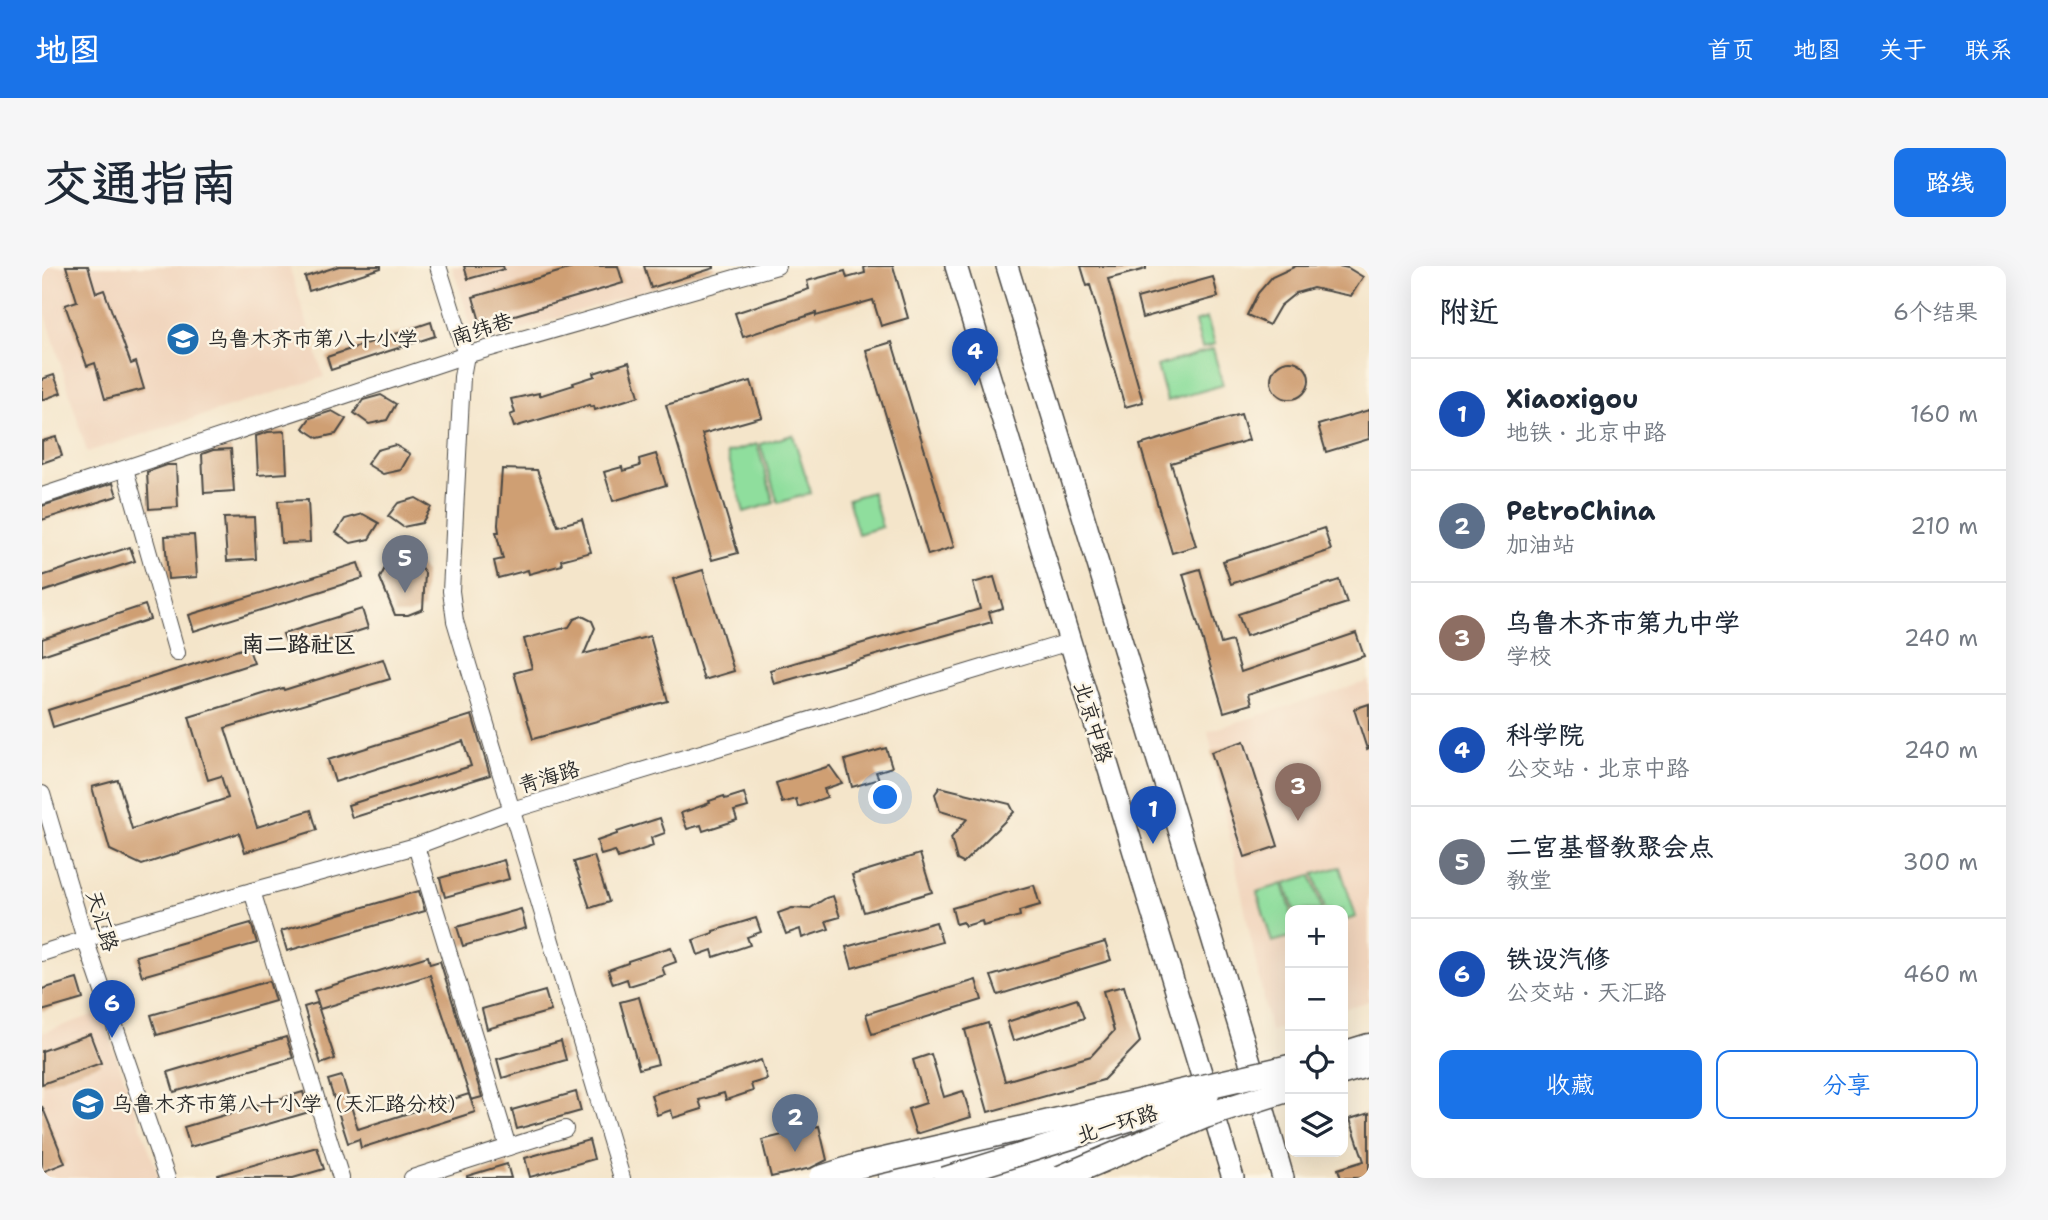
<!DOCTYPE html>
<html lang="zh">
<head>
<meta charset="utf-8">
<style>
  body { margin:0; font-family:"Shantell Sans","LXGW WenKai TC",sans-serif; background:#f6f6f7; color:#1f2937 }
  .controls { position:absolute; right:21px; bottom:21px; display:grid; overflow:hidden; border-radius:14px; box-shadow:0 7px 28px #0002 }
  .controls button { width:63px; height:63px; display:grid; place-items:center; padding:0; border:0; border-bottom:2px solid #e0e1e3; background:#fff; color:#1f2937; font:35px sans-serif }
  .you { position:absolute; left:844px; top:532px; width:24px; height:24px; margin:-18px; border:5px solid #fff; border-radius:50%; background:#1a73e8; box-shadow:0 0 0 10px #1a73e833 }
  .badge { display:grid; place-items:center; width:46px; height:46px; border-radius:50%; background:#1a73e8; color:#fff; font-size:23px; font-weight:700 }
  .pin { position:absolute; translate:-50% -58px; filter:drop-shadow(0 2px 4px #0008) }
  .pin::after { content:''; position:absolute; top:37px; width:24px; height:21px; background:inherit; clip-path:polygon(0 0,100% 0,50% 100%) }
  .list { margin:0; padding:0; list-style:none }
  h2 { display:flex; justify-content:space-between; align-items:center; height:91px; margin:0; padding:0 28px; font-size:30px }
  h2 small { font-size:23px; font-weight:400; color:#747a83 }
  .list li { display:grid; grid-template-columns:46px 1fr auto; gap:21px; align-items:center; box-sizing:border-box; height:112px; padding:0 28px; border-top:2px solid #e0e1e3 }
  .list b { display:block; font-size:26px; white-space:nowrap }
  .list p { margin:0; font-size:23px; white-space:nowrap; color:#747a83 }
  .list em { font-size:23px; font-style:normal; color:#747a83 }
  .actions { display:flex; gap:14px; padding:21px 28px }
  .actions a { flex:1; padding:16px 0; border:2px solid #1a73e8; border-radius:14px; text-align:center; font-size:24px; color:#1a73e8 }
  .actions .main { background:#1a73e8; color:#fff }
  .icon { flex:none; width:38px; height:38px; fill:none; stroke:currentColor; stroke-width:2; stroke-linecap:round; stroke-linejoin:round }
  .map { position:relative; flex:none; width:1327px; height:912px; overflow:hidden; border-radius:14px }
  header { display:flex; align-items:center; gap:42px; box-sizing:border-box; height:98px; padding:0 35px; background:#1a73e8; color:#fff }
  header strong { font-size:33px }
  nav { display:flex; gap:38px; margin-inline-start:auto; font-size:24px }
  .intro { display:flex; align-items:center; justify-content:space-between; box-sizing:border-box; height:168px; padding:0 42px }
  h1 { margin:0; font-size:49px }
  .button { padding:18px 32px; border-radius:14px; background:#1a73e8; color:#fff; font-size:24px; font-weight:700 }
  main { display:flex; gap:42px; padding:0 42px }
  aside { flex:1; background:#fff; border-radius:14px; box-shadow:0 7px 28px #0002 }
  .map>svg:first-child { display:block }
  .built { fill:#f1d5bd }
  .green { fill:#8fde9d; stroke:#5d8464; stroke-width:2 }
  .building { fill:#cf9f73 }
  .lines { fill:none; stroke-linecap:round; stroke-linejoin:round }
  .minor-casing { stroke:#494743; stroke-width:18 }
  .major-casing { stroke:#494743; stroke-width:24 }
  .highway-casing { stroke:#494743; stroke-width:27 }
  .minor { stroke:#fff; stroke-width:16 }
  .major { stroke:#fff; stroke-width:21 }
  .highway { stroke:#fff; stroke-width:24 }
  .major-bridge-casing { stroke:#494743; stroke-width:24; stroke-linecap:butt }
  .highway-bridge-casing { stroke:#494743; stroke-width:27; stroke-linecap:butt }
  .major-bridge { stroke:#fff; stroke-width:21 }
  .highway-bridge { stroke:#fff; stroke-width:24 }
  .labels { text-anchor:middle; stroke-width:5; stroke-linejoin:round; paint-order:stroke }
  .street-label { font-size:21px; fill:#2b2b2b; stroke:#fcf5e5 }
  .poi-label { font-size:21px; fill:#2b2b2b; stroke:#fcf5e5; text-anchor:start }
  .neighbourhood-label { font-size:23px; font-weight:bold; fill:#2b2b2b; stroke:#fcf5e5 }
</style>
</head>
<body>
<header>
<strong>地图</strong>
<nav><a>首页</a><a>地图</a><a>关于</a><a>联系</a></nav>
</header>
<div class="intro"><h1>交通指南</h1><a class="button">路线</a></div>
<main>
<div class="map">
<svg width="1327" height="912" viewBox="0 0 1327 912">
  <rect width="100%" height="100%" fill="#fcf5e5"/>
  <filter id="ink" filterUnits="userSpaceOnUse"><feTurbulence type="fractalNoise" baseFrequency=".0143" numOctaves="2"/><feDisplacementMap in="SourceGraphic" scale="14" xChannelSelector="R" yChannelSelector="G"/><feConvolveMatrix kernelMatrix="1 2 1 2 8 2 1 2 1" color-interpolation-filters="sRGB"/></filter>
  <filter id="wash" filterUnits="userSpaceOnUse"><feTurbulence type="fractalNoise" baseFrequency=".00686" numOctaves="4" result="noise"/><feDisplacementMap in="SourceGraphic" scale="28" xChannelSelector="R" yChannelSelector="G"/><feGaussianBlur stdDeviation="1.57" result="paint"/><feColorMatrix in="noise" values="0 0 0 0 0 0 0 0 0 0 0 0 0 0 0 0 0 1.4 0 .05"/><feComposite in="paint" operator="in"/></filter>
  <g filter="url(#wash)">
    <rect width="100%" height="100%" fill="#f4e5ca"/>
    <g class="built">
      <polygon points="0,0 247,0 282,111 45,186 0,35"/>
      <polygon points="410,0 679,0 435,77"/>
      <polygon points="1327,415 1327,735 1301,743 1301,644 1248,644 1248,759 1228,765 1166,465"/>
      <polygon points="59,746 117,912 12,912 10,910 0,912 0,767"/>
    </g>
    <g class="green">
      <polygon points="1165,52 1173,78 1160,82 1153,56"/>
      <polygon points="1171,83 1181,119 1125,135 1115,100"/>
      <polygon points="751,169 769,227 736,237 718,178"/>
      <polygon points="715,178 732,237 702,246 685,187"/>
      <polygon points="830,226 840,261 816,268 806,233"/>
      <polygon points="1298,601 1314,651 1301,655 1301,644 1283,644 1272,608"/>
      <polygon points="1269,609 1280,644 1252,644 1243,617"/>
      <polygon points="1241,618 1249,644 1248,671 1230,676 1215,626"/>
    </g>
    <g id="blocks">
      <g class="building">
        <polygon points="24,0 46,0 54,27 62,24 89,98 94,96 102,123 63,133 53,97 45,100 23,39 35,35"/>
        <polygon points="297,0 339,0 339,2 267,25 263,11"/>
        <polygon points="422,0 461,0 462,3 426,13"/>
        <polygon points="537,0 576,0 581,17 439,59 431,31"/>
        <polygon points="602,0 672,0 672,2 609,22"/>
        <polygon points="827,0 851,0 866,52 839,60 831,34 774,50 774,47 701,71 693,47 767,23 765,15 803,5 805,12 823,7 822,1"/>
        <polygon points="1039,0 1104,0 1104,3 1066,13 1101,136 1083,141 1048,19 1045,20"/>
        <polygon points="1254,0 1297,0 1306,2 1321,11 1309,30 1271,22 1254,27 1238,40 1227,59 1205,49 1216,27 1230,11"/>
        <polygon points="1171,11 1176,31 1100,52 1095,32"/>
        <polygon points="389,56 393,70 289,104 285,91"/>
        <polygon points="850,76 912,281 886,289 824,84"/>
        <circle cx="1248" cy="114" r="19"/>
        <polygon points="587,96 597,130 553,144 552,140 548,141 547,139 472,161 468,149 473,147 469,133 497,127 497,130 532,119 531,117 553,110 552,107"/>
        <polygon points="12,109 19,127 0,134 0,113"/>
        <polygon points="709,115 720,151 660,168 696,287 670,294 624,139"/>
        <polygon points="339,129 354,138 345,154 327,158 312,147 321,134"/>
        <polygon points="1327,144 1327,173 1284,186 1276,159"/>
        <polygon points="290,145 304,153 294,168 276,172 261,162 268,152"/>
        <polygon points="1199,148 1207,174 1129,197 1154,280 1130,287 1098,179"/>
        <polygon points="243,165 245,207 216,209 214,170 226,166"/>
        <polygon points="14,171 20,190 0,197 0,175"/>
        <polygon points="353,179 368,188 359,204 341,208 325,198 335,184"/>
        <polygon points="189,183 192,225 162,227 160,188 171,184"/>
        <polygon points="614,188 624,219 571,235 562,206 580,201 581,205 598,200 597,193"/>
        <polygon points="125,199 134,199 136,241 107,243 105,206"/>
        <polygon points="460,203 495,204 516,260 540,253 549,286 519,294 520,299 487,308 486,304 456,312 452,295 461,293 454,266 457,266 456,259"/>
        <polygon points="71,217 75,230 0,254 0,240"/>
        <polygon points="374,232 389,241 380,257 361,261 346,250 356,237"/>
        <polygon points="266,234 268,276 239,277 236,235"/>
        <polygon points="321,248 337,257 327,273 309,277 294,267 303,253"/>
        <polygon points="212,251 214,293 185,295 182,252"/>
        <polygon points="1282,262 1289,284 1189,318 1181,295"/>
        <polygon points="152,269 155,311 126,313 123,270"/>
        <polygon points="88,281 93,295 0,326 0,310"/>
        <polygon points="364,292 373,293 383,307 381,343 366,349 353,349 338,312 344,300 350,296"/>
        <polygon points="316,297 321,312 152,365 147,349"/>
        <polygon points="1158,303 1179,378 1190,375 1199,406 1314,367 1322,390 1206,428 1209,438 1182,446 1141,308"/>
        <polygon points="661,304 692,405 662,414 631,313"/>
        <polygon points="952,311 961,342 947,346 950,356 732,418 728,404 938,343 931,317"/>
        <polygon points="1297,314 1305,337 1204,370 1196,348"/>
        <polygon points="103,339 108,353 0,389 0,373"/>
        <polygon points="320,343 326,362 248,387 241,368"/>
        <polygon points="540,350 550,355 553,362 542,388 608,370 626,435 491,473 472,407 490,402 482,373 527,361 532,353"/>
        <polygon points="206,381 212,397 11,461 6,444"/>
        <polygon points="341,393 348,413 183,462 215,561 269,544 275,564 203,586 197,567 100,599 68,584 50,521 76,514 90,563 186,532 179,510 166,514 147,451 241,422 242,424"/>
        <polygon points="1327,438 1327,482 1325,483 1312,443"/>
        <polygon points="430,449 448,509 310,552 306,539 429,500 421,475 293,516 286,494"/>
        <polygon points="1202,475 1236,580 1203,591 1169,486"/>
        <polygon points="844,482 850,501 834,506 837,513 810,521 803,494"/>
        <polygon points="788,500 800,517 782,523 785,531 756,541 754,533 740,537 734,517"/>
        <polygon points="898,521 968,538 972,546 921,597 915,594 909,572 925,553 898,545 893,528"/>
        <polygon points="702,527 706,541 692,545 695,554 661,565 659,559 645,563 639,547 668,537 667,535 682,530 683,533"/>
        <polygon points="618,552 623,567 609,572 611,580 576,592 573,585 559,589 555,575 575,568 575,566"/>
        <polygon points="878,588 890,626 822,646 810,609"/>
        <polygon points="552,590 567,636 548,642 532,596"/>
        <polygon points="462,594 467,613 403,631 398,612"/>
        <polygon points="992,619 998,639 977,645 978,650 941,660 940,655 923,660 921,656 914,658 910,642"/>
        <polygon points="377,625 383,645 245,685 239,665"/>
        <polygon points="791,630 798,651 784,655 787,663 760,672 758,663 744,668 736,647 750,642 767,643 784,632"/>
        <polygon points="479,643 484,662 421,680 415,661"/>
        <polygon points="714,652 719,666 705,671 708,679 672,691 670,684 656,689 651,674 671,667 671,665"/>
        <polygon points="894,656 900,676 810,702 804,681"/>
        <polygon points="209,657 215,677 100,710 94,690"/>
        <polygon points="1063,676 1069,694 956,729 949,710"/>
        <polygon points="629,681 634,696 620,701 623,709 587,720 585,713 571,718 566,704 586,697 586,695"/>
        <polygon points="386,690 388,698 398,695 440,831 429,834 388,709 278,743 272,725"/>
        <polygon points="35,713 41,733 0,745 0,723"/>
        <polygon points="934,714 940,734 830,768 824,748"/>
        <polygon points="227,715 233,735 115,769 109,749"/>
        <polygon points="1082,720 1098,776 1061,814 946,846 923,764 946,757 963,815 1049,790 1072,765 1061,725"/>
        <polygon points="503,725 509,745 445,763 440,743"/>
        <polygon points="597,731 616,798 597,803 578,736"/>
        <polygon points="1035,733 1042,752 971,775 965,756"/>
        <polygon points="275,737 293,793 279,798 262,741"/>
        <polygon points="48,768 59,797 0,818 0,785"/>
        <polygon points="244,771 251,792 132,826 126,806"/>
        <polygon points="519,775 524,794 460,812 455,793"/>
        <polygon points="889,788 902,831 921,825 929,851 874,868 866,843 884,837 871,794"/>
        <polygon points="719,794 725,813 709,818 711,825 684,834 682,827 657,834 660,843 631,852 629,844 615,849 609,829"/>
        <polygon points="300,810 316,863 427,828 433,846 319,882 317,873 306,877 286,814"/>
        <polygon points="261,826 267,846 148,881 142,861"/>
        <polygon points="534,826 539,845 475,863 470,844"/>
        <polygon points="0,840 23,897 0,906"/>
        <polygon points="1327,847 1327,912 1299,912 1296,903 1322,895 1308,853"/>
        <polygon points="777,860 785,894 769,902 729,911 720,874"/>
        <polygon points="547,874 552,893 488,911 483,892"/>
        <polygon points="275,881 282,903 251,912 176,912 176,909"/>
        <polygon points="465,898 469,912 425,912 425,910"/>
      </g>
    </g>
  </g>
  <g filter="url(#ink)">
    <use href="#blocks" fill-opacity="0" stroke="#494743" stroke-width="2"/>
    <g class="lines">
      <defs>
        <g id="minor">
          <polyline points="396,0 424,89 420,111 409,325 413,355 580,912"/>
          <polyline points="83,203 135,387"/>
          <polyline points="0,230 424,89 735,0"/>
          <polyline points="0,528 43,673 125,912"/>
          <polyline points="374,580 466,881"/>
          <polyline points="210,625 299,912"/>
          <polyline points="0,687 43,673 210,625 374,580 470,544 1027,376"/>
          <polyline points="370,912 523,863"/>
        </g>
        <g id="major">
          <polyline points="914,0 1191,912"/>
          <polyline points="965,0 1212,809 1241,912"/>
          <polyline points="847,912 997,873"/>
          <polyline points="957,912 1085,873"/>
          <polyline points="988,912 1033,899"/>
        </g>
        <g id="highway">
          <polyline points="1301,788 1327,780"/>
          <polyline points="1301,806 1327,798"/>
        </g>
      </defs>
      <use href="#minor" class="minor-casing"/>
      <use href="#major" class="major-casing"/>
      <use href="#highway" class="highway-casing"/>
      <use href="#minor" class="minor"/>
      <use href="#major" class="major"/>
      <use href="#highway" class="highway"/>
      <defs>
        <polyline id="major-bridge" points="902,912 1166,830"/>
        <g id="highway-bridge">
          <polyline points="779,912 816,900 1248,801"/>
          <polyline points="1018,912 1163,850 1248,823"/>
        </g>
      </defs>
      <use href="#major-bridge" class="major-bridge-casing"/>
      <use href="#highway-bridge" class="highway-bridge-casing"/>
      <use href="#major-bridge" class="major-bridge"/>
      <use href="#highway-bridge" class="highway-bridge"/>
    </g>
  </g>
  <defs>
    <symbol id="school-disc" viewBox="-11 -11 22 22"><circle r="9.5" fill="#1f6fb2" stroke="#fcf5e5"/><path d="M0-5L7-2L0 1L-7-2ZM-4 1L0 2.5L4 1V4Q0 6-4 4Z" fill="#fff"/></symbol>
  </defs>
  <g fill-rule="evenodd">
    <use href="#school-disc" x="122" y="54" width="38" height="38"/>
    <use href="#school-disc" x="27" y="819" width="38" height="38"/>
  </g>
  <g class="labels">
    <g class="street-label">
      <text transform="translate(440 63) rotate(-17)" y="7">南纬巷</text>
      <text transform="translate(1051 456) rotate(73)" y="7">北京中路</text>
      <text transform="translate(507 511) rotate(-17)" y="7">青海路</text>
      <text transform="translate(60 655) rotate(73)" y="7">天汇路</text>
      <text transform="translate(1075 858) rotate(-17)" y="7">北一环路</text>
    </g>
    <g class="poi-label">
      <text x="166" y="80">乌鲁木齐市第八十小学</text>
      <text x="70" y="845">乌鲁木齐市第八十小学（天汇路分校）</text>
    </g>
    <g class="neighbourhood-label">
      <text x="257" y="386">南二路社区</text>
    </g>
  </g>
</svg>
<div class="controls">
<button>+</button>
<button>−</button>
<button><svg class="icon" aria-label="locate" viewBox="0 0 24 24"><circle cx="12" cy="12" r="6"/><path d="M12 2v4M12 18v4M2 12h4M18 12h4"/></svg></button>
<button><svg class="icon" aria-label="layers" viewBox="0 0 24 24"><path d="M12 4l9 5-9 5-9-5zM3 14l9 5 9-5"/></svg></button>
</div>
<div class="you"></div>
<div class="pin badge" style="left:1111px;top:578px;background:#1a4fb4">1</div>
<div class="pin badge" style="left:753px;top:886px;background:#5c6f8a">2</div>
<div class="pin badge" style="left:1256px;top:555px;background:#8d6e63">3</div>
<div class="pin badge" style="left:933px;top:120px;background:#1a4fb4">4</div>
<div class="pin badge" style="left:363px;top:327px;background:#6b7280">5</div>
<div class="pin badge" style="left:70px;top:772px;background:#1a4fb4">6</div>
</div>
<aside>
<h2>附近<small>6个结果</small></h2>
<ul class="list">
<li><span class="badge" style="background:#1a4fb4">1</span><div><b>Xiaoxigou</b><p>地铁 · 北京中路</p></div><em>160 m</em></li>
<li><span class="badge" style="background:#5c6f8a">2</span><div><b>PetroChina</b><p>加油站</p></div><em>210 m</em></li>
<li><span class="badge" style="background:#8d6e63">3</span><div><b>乌鲁木齐市第九中学</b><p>学校</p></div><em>240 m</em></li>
<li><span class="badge" style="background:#1a4fb4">4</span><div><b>科学院</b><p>公交站 · 北京中路</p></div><em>240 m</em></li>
<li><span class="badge" style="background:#6b7280">5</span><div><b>二宫基督教聚会点</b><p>教堂</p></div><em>300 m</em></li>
<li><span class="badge" style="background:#1a4fb4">6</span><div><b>铁设汽修</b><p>公交站 · 天汇路</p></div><em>460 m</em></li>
</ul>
<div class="actions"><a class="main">收藏</a><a>分享</a></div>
</aside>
</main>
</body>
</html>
